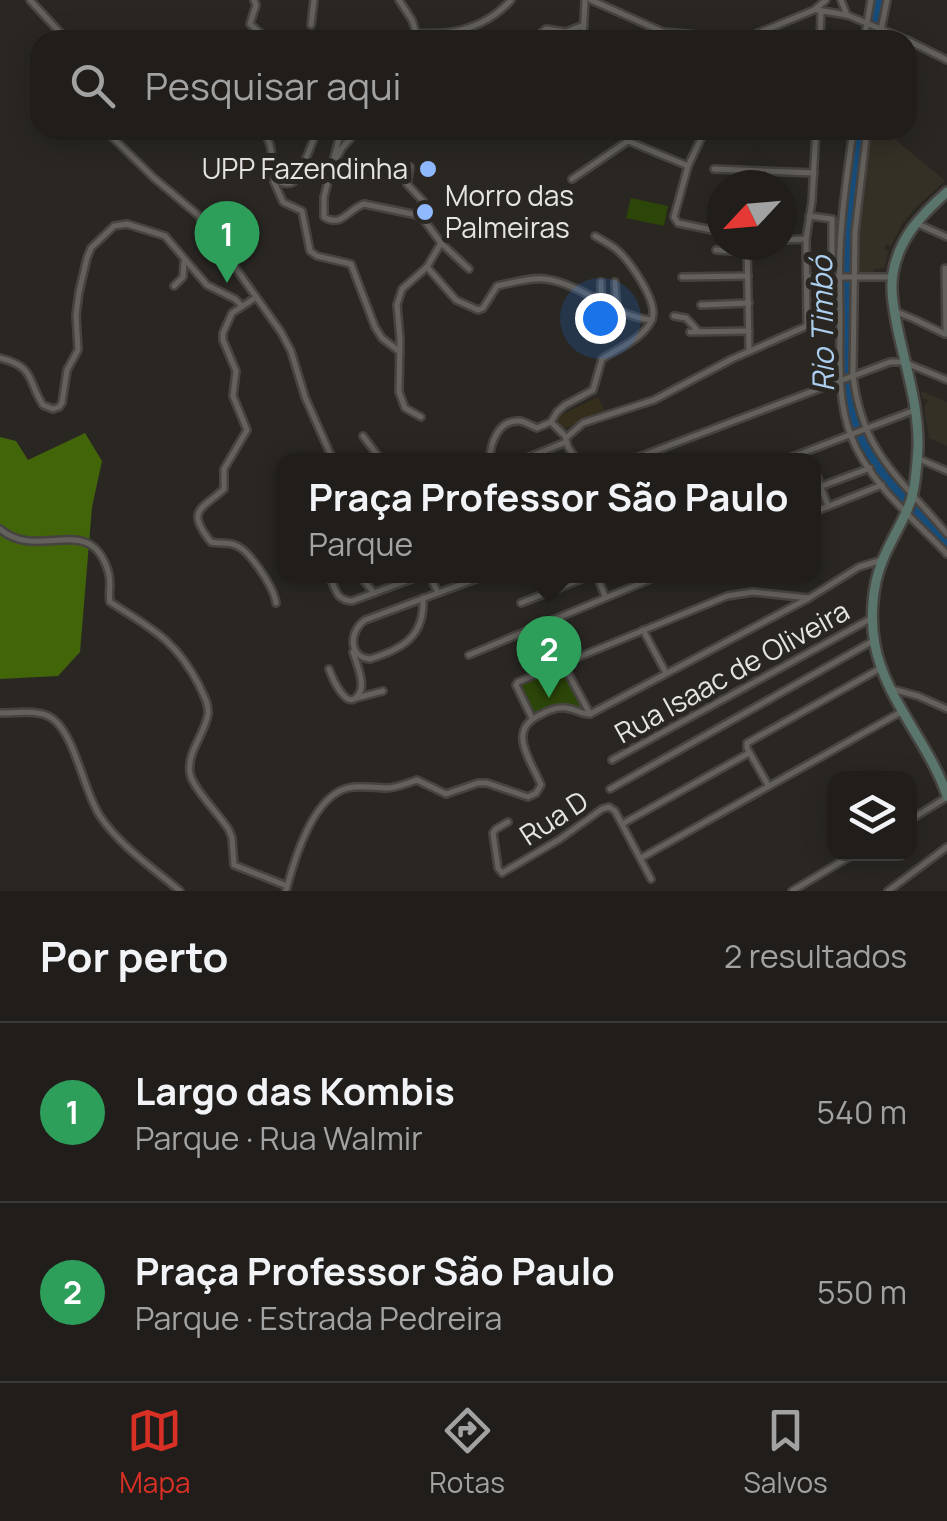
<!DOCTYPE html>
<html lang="pt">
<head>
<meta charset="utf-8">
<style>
  body { margin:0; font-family:Manrope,sans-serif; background:#282623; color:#f1f3f6 }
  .controls { position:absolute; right:30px; bottom:30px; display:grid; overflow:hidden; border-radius:20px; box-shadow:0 5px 25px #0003 }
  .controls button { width:90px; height:90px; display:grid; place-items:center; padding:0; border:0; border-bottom:2px solid #3d3b39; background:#201d1a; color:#f1f3f6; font:50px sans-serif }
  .compass { position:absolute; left:707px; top:170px; width:90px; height:90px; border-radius:50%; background:#201d1a; box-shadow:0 5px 25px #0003; rotate:244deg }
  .you { position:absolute; left:600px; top:318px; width:35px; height:35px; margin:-25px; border:8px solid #fff; border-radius:50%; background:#1a73e8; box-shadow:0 0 0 15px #1a73e833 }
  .badge { display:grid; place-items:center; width:65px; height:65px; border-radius:50%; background:#d93025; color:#fff; font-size:32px; font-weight:700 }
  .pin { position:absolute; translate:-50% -82px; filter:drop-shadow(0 2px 5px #0008) }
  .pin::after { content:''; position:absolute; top:52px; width:35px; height:30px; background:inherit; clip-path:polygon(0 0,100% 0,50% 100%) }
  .popup { position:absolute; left:276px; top:453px; width:545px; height:130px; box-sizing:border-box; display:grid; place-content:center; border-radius:20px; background:#201d1a; filter:drop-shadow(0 2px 8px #0005); font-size:32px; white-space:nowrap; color:#a2a2a2 }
  .popup b { font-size:38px; color:#f1f3f6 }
  .popup::after { content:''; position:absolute; left:50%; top:100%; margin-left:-20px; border:20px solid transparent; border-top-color:#201d1a }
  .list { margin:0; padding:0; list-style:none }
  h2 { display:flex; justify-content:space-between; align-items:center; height:130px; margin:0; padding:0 40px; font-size:42px }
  h2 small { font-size:32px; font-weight:400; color:#a2a2a2 }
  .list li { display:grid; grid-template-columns:65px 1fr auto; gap:30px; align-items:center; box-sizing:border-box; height:180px; padding:0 40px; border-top:2px solid #3d3b39 }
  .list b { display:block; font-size:38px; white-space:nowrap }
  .list p { margin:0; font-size:32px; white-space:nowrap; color:#a2a2a2 }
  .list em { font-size:32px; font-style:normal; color:#a2a2a2 }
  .icon { flex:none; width:55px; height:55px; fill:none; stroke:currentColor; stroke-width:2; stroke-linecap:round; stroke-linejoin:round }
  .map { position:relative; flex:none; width:947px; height:891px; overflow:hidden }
  .search { position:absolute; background:#201d1a; box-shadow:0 5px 25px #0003; left:30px; right:30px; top:30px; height:110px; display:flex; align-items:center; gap:25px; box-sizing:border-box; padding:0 35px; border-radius:30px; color:#a2a2a2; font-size:38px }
  .sheet { height:490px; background:#201d1a }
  nav { display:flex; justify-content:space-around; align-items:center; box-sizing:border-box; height:140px; border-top:2px solid #3d3b39; background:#201d1a; font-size:28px; color:#a2a2a2 }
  nav a { display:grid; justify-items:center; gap:5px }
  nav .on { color:#d93025 }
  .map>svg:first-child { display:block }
  .built { fill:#353026 }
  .education { fill:#362e1d }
  .green { fill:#2c4508 }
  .forest { fill:#42650a }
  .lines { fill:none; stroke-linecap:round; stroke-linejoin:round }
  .river { stroke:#154c7a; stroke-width:9 }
  .minor-casing { stroke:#464340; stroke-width:10 }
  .secondary-casing { stroke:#464340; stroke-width:14 }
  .minor { stroke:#64615c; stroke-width:5 }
  .secondary { stroke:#5a756c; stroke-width:9 }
  .poi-dot { fill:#8fb8fd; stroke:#2a2723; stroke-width:4 }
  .labels { text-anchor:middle; stroke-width:10; stroke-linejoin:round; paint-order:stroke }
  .poi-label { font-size:28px; fill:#e6e4e2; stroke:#2a2723; text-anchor:end }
  .street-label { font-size:28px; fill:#e6e4e2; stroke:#2a2723 }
  .water-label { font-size:30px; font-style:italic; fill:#acceef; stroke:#2a2723 }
</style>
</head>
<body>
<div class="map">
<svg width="947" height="891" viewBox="0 0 947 891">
  <rect width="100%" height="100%" fill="#2a2723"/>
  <g class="built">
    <polygon points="870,130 884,130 945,181 916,207 902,224 891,246 887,244 884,248 888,252 885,268 874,269 874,275 860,275 858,272 858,234"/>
    <polygon points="921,391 947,402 947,446 929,438 924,407 928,400 922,398"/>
  </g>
  <polygon class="education" points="598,397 605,412 563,429 558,420 559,416"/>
  <g class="green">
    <polygon points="631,198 668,206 664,226 626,218"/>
    <polygon points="556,670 561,670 583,709 560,706 531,714 518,686 520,683"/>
  </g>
  <polygon class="forest" points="85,433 102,461 92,507 80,652 58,676 0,679 0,437 16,441 28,460"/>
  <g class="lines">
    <g class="river">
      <polyline points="871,40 878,0"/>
      <polyline points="860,130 846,240 849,406 860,437 886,479 947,545"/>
    </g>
    <defs>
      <g id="minor">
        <polyline points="30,0 67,40"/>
        <polyline points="254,0 256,5 250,24 268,40"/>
        <polyline points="399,0 412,20 416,32"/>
        <polyline points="591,0 663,32 744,39 814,10 826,0"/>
        <polyline points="841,0 847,15"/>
        <polyline points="817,10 847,15 907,40"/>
        <polyline points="311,25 314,0"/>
        <path d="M 396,40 C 415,30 425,35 445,33 C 470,30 494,19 511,0"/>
        <polyline points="533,40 546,29 566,32 584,25"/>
        <polyline points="583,40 585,0"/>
        <polyline points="820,40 821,11"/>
        <polyline points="864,40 871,0"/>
        <polyline points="879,40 887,0"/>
        <polyline points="907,40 947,60"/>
        <polyline points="105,130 154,178 198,215 281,332 291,351 305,397 333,460"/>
        <path d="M 262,130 C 266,136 268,137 270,145 C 274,157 268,181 284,183 C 293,185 294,181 299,176 L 315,136 L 320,130"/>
        <polyline points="307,130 315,136"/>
        <path d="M 341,130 L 324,197 L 324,217 C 342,228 348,209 364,204 L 417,215 L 424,220 L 441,243 L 469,269"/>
        <polyline points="705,130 688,166 674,217 678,223 722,232"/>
        <path d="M 853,130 C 848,170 841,211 840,252 C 839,275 840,298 840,321 C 840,359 837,400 851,436 C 869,483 913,518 947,554"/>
        <path d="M 867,130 L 855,232 L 853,375 C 862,454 900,477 947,534"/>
        <polyline points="336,159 342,148 358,130"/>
        <polyline points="410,167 407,184 423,201 417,215"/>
        <polyline points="714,169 814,173"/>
        <polyline points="274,176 274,182 283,202 302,211 310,251 317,256 351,264 375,327 382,338 400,352"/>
        <polyline points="572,179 628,141 688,166"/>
        <polyline points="918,224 947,237"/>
        <polyline points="782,240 806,239"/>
        <polyline points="747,245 749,351"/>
        <polyline points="716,250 748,252"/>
        <path d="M 427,267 L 456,300 L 478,310 L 483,308 L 497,286 C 512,283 530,277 545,279 C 583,284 612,316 652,320"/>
        <polyline points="945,268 946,334"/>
        <polyline points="682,277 748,276"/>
        <polyline points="807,277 892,277"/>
        <polyline points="601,282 601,303"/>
        <polyline points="615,282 617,311"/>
        <polyline points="174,286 183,277 184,262"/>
        <path d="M 255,298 L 232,313 L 223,333 L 223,340 L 236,371 L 233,396 L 247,430 L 224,469 L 224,489 C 202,509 185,510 211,542 C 219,544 228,542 235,545 C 250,550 274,588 276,603"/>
        <polyline points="701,305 749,303"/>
        <polyline points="897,312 914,319"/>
        <polyline points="674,316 686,318 698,331"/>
        <polyline points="916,320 945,334"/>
        <polyline points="807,326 806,239 812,201 816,130"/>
        <polyline points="690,332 749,331"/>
        <path d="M 0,358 C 36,367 27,381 43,405 L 53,409 L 59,407 L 62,403 L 67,370 L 78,350 L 76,315 L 79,292 L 87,258 L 91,248 L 114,226 L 127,224 L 165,236 L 207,285 L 235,299 L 242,306"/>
        <polyline points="421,417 405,408 399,392 400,339 397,305 402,289 427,267 441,243"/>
        <polyline points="551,422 565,436 568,447 577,460"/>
        <polyline points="363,436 381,460"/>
        <polyline points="566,438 583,423 654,400 732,359 832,315 832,219 809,216"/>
        <polyline points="917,458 947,471"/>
        <path d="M 490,460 C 490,444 498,419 520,421 C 526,422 531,426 537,428 L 551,422 L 557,412 L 565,405 L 593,390 L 602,359 C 618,348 644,339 652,319 C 659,302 629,260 616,249 C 610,244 602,240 595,236"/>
        <polyline points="522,460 566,442"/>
        <polyline points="631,460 890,362 904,362 947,380"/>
        <polyline points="784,460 915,410"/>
        <polyline points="814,468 828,506"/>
        <polyline points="814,489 870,468"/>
        <polyline points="814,512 882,485"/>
        <path d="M 0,529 C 38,562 90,511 108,571 C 112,582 108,592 110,602 C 152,629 175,639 199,685 C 203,695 209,703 208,714 C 205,734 187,751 190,773 C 192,788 220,815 229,830 L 232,838 L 234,865 L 287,886"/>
        <path d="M 329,576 C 336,588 335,600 352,601 L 420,576"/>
        <polyline points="360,576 374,593"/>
        <polyline points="430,576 438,593"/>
        <polyline points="597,576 605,596"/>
        <path d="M 423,598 C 425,636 403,649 370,659 C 348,657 349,631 365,620 L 484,576"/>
        <polyline points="521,603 589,576"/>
        <polyline points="643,630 666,673"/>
        <polyline points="469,655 658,576"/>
        <polyline points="563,664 590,714"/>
        <path d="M 329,669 C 332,677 348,716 360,692 C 365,682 356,662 353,652"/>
        <polyline points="892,689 918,696 947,709"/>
        <polyline points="356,698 383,691"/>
        <path d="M 0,713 C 16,713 40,709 53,719 C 76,737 83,790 100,816 C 120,846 153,868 180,891"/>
        <polyline points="590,714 809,598 859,567 882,560"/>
        <polyline points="532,718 516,685 518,682 727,596 753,592 809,598"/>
        <polyline points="612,760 872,618"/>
        <polyline points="768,785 747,748 747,743 881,668"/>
        <polyline points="610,789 873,641"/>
        <polyline points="910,820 947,797"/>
        <polyline points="508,822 496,829 493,833 498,868 502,873 560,839 602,809 609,807 615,811 651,879"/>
        <polyline points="622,824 749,753"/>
        <polyline points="641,858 901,712"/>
        <path d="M 286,891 C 294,860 313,796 348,788 C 361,785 374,788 387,788 C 397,788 407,783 417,780 L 446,794 L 478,783 L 487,783 L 528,797 L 536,793 L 541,785 C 531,760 505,729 542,714 C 549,710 558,707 566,708 C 575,709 581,714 590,714"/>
        <polyline points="792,891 854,854"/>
        <polyline points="888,891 947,847"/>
      </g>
      <path id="secondary" d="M 947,192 C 921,215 899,238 893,273 C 890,291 894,309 897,326 C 905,365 919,406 918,447 C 917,463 916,484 911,500 C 904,521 890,541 882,562 C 872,587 870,619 875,645 C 885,699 930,744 947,796"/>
    </defs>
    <use href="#minor" class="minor-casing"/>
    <use href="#secondary" class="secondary-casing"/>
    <use href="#minor" class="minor"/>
    <use href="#secondary" class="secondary"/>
  </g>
  <g class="poi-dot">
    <circle cx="428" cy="169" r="10"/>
    <circle cx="425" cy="212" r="10"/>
  </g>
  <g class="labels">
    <g class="poi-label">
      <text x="408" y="179">UPP Fazendinha</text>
      <text x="445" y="206" text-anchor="start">Morro das<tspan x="445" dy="32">Palmeiras</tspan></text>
    </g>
    <g class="street-label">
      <text transform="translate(732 672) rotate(-29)" y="10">Rua Isaac de Oliveira</text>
      <text transform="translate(554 818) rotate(-33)" y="10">Rua D</text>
    </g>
    <g class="water-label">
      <text transform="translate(823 324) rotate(-91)" y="10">Rio Timbó</text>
    </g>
  </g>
</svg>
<div class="controls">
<button><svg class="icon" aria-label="layers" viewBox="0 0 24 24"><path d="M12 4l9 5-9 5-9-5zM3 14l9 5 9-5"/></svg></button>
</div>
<svg class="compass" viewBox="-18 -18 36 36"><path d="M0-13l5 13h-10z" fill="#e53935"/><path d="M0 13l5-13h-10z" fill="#a2a2a2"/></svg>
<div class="you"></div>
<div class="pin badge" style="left:227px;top:283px;background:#2e9e5b">1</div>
<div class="pin badge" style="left:549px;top:698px;background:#2e9e5b">2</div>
<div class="popup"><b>Praça Professor São Paulo</b>Parque</div>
<div class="search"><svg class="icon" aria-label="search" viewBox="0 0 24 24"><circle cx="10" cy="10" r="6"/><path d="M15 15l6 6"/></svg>Pesquisar aqui</div>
</div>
<section class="sheet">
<h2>Por perto<small>2 resultados</small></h2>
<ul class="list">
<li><span class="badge" style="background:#2e9e5b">1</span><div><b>Largo das Kombis</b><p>Parque · Rua Walmir</p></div><em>540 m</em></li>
<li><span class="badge" style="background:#2e9e5b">2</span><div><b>Praça Professor São Paulo</b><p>Parque · Estrada Pedreira</p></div><em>550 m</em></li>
</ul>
</section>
<nav>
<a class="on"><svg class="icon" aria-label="map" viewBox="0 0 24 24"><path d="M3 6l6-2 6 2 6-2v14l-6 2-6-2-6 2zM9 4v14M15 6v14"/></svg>Mapa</a>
<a><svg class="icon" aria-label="directions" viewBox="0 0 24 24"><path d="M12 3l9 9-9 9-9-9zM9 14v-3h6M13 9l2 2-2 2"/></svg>Rotas</a>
<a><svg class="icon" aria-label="saved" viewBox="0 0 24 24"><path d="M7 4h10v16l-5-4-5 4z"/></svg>Salvos</a>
</nav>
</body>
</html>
